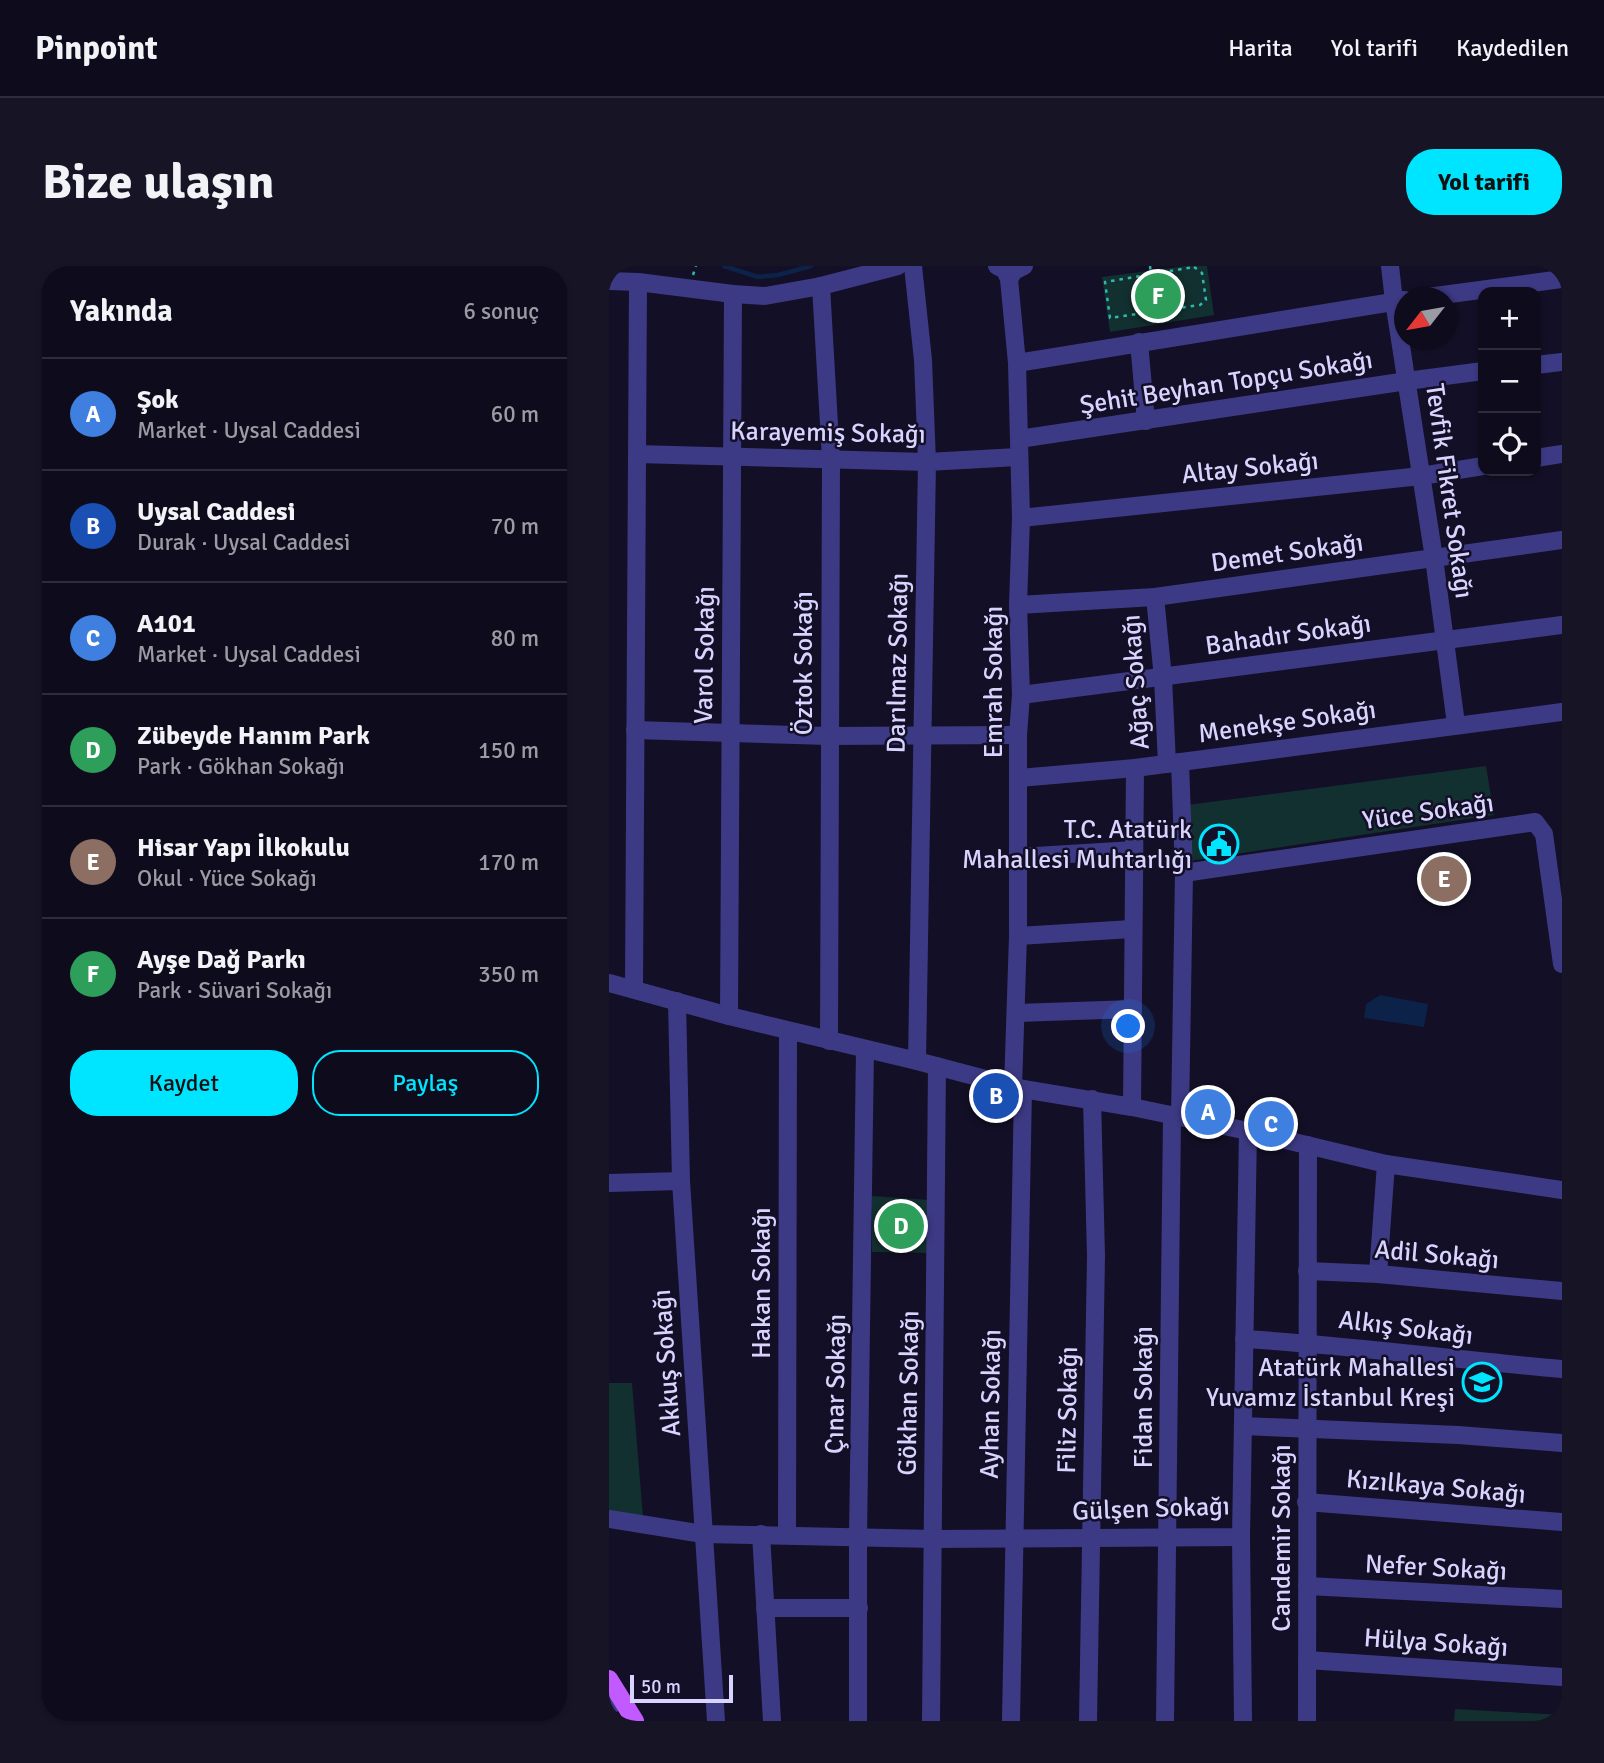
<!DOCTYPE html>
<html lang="tr">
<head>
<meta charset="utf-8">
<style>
  body { margin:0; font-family:Signika,sans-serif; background:#171425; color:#f1f3f6 }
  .controls { position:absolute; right:21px; top:21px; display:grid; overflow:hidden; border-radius:14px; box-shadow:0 2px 5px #0004 }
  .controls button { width:63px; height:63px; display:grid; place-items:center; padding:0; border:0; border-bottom:2px solid #2e2b3b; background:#0e0b1c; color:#f1f3f6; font:35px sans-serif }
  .compass { position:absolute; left:785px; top:21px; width:63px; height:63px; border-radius:50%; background:#0e0b1c; box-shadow:0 2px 5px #0004; rotate:239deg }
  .scale { position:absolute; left:21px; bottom:18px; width:103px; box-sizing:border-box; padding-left:7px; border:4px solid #d9d4ff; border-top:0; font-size:19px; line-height:24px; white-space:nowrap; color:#d9d4ff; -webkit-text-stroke:5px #130f26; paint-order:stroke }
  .you { position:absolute; left:520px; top:761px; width:24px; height:24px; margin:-18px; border:5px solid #fff; border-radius:50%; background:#1a73e8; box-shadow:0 0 0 10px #1a73e833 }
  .badge { display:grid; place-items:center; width:46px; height:46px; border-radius:50%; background:#00e5ff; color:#fff; font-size:23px; font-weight:700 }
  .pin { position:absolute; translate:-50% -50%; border:4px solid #fff; box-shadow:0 2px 7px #0006 }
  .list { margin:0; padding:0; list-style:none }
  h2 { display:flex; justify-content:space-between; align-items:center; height:91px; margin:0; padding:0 28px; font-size:30px }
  h2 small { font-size:23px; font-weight:400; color:#9b9ba3 }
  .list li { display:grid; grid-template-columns:46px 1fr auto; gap:21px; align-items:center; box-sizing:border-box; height:112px; padding:0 28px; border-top:2px solid #2e2b3b }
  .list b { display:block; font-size:26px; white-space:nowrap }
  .list p { margin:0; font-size:23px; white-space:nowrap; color:#9b9ba3 }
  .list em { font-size:23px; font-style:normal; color:#9b9ba3 }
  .actions { display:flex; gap:14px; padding:21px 28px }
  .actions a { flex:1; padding:16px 0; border:2px solid #00e5ff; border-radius:28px; text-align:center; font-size:24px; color:#00e5ff }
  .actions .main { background:#00e5ff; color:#111 }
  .icon { flex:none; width:38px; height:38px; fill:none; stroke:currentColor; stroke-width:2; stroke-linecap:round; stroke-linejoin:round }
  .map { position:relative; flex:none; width:953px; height:1455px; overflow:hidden; border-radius:28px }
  header { display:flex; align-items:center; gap:42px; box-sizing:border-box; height:98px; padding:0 35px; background:#0e0b1c; border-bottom:2px solid #2e2b3b }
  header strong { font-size:33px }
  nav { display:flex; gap:38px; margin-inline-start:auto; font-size:24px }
  .intro { display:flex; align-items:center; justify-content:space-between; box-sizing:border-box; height:168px; padding:0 42px }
  h1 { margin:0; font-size:49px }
  .button { padding:18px 32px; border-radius:28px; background:#00e5ff; color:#111; font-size:24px; font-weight:700 }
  main { display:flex; gap:42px; padding:0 42px }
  aside { flex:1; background:#0e0b1c; border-radius:28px; box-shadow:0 2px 5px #0004 }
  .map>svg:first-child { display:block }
  .green { fill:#12302f }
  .water { fill:#0c2248 }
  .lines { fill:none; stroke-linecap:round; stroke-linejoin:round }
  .stream { stroke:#0c2248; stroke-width:4.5 }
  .path { stroke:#2fb8b0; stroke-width:2.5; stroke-dasharray:3.5 5; stroke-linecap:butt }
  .minor { stroke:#3d3a85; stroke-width:18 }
  .major { stroke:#c25bff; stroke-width:18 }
  .labels { text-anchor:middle; stroke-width:5; stroke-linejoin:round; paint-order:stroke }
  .street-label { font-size:26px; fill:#d9d4ff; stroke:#130f26 }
  .poi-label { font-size:26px; fill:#d9d4ff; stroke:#130f26; text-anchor:end }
</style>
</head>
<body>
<header>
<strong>Pinpoint</strong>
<nav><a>Harita</a><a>Yol tarifi</a><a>Kaydedilen</a></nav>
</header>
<div class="intro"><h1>Bize ulaşın</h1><a class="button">Yol tarifi</a></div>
<main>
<aside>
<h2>Yakında<small>6 sonuç</small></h2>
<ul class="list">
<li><span class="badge" style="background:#3f7fe0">A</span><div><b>Şok</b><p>Market · Uysal Caddesi</p></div><em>60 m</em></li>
<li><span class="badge" style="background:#1a4fb4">B</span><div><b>Uysal Caddesi</b><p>Durak · Uysal Caddesi</p></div><em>70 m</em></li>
<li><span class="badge" style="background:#3f7fe0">C</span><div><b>A101</b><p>Market · Uysal Caddesi</p></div><em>80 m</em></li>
<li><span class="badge" style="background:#2e9e5b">D</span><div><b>Zübeyde Hanım Park</b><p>Park · Gökhan Sokağı</p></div><em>150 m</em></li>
<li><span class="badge" style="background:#8d6e63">E</span><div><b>Hisar Yapı İlkokulu</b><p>Okul · Yüce Sokağı</p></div><em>170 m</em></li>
<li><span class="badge" style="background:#2e9e5b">F</span><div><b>Ayşe Dağ Parkı</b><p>Park · Süvari Sokağı</p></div><em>350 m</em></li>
</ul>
<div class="actions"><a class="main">Kaydet</a><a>Paylaş</a></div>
</aside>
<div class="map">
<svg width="953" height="1455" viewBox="0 0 953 1455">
  <rect width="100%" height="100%" fill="#130f26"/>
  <g class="green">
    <polygon points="577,0 598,0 605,49 501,66 493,11"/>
    <polygon points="877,500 885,549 580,595 578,539"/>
    <polygon points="263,930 320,934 321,987 263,986"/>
    <polygon points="0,1117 23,1117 34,1251 0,1248"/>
    <polygon points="846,1443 953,1449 953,1455 845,1455"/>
  </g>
  <polygon class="water" points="771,729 819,738 815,761 755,752 757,738"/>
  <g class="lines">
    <polyline class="stream" points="115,0 149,11 169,9 202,0"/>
    <g class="path">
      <polyline points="541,0 542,8"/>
      <polygon points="585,1 593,7 597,34 591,39 501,52 496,16"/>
      <polyline points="84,9 87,0"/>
    </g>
    <g class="minor">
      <polyline points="304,0 314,94 318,196 308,795"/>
      <polyline points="388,0 396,4 400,13 408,97 412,252 409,339 412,429 409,469 409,670 404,821"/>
      <polyline points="781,0 785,35 825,292 847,458"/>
      <polyline points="400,13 405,5 415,0"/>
      <polyline points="0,15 29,16 124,28 156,30 212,20 289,0"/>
      <polyline points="212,20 222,193 220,775"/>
      <polyline points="811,32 953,13"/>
      <polyline points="530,76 537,155"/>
      <polyline points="408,97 796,34"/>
      <polyline points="927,99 953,96"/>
      <polyline points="410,173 798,115 874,105"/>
      <polyline points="28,188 318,196 409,191"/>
      <polyline points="927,192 953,188"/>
      <polyline points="412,252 812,210 874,200"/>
      <polyline points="546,331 554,412 558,498"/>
      <polyline points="409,339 546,331 953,274"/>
      <polyline points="412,429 953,359"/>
      <polyline points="26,464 219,470 409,469"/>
      <polyline points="571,496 575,607 571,851"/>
      <polyline points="410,512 526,502 953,446"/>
      <polyline points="410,591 525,584"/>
      <polyline points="575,607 926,556 935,568 953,698"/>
      <polyline points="409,670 523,663"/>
      <polyline points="0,717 120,750 308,795 414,823 523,841 639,865 777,898 953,924"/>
      <polyline points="25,723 29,16"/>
      <polyline points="68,735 72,915 107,1455"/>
      <polyline points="408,747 524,743"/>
      <polyline points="120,750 124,28"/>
      <polyline points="523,841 526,502"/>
      <polyline points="0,917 72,915"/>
      <polyline points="698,1005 769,1008 953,1025"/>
      <polyline points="769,1008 777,898"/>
      <path d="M 635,1073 C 741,1079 847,1094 953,1103"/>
      <polyline points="634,1160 849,1169 953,1177"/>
      <polyline points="697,1236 953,1256"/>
      <polyline points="0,1253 94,1268 324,1273 632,1271 639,865"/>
      <polyline points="152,1268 163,1455"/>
      <polyline points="178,1269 179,765"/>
      <polyline points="632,1271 634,1455"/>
      <polyline points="698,1320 953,1333"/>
      <polyline points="156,1342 250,1342"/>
      <polyline points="698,1394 953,1411"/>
      <polyline points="0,1440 12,1433"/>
      <polyline points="249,1455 249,1271 256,783"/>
      <polyline points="322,1455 328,800"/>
      <polyline points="402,1455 414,823"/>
      <polyline points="479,1455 487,990 483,833"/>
      <polyline points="556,1455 563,850"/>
      <polyline points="698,1455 699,879"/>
    </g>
    <polyline class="major" points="0,1413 26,1455"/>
  </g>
  <defs>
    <symbol id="civic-ring" viewBox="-11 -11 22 22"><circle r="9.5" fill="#130f26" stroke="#00e5ff" stroke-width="1.5"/><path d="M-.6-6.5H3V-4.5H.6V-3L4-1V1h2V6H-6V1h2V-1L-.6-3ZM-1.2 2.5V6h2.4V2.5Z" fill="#00e5ff"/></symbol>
    <symbol id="school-ring" viewBox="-11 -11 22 22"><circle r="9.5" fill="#130f26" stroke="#00e5ff" stroke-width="1.5"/><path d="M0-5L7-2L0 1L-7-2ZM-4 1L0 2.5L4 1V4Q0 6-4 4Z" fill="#00e5ff"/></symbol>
  </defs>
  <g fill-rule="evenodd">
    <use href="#civic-ring" x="588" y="556" width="44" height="44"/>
    <use href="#school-ring" x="851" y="1094" width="44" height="44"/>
  </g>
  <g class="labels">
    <g class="street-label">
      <text transform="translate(617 116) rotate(-9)" y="9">Şehit Beyhan Topçu Sokağı</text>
      <text transform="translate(219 166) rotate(1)" y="9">Karayemiş Sokağı</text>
      <text transform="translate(641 201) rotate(-6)" y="9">Altay Sokağı</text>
      <text transform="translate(841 225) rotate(82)" y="9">Tevfik Fikret Sokağı</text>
      <text transform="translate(678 286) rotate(-8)" y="9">Demet Sokağı</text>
      <text transform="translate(679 368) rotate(-8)" y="9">Bahadır Sokağı</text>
      <text transform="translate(95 389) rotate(-89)" y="9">Varol Sokağı</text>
      <text transform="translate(194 397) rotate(-90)" y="9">Öztok Sokağı</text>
      <text transform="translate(288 397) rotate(-89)" y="9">Darılmaz Sokağı</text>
      <text transform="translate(384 416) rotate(-90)" y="9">Emrah Sokağı</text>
      <text transform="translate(526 416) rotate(-94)" y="9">Ağaç Sokağı</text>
      <text transform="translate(678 455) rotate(-8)" y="9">Menekşe Sokağı</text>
      <text transform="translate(819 545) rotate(-8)" y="9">Yüce Sokağı</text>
      <text transform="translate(828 988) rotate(5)" y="9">Adil Sokağı</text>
      <text transform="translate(152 1017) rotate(-90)" y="9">Hakan Sokağı</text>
      <text transform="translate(797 1061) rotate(7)" y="9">Alkış Sokağı</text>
      <text transform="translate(57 1097) rotate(-94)" y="9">Akkuş Sokağı</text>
      <text transform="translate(226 1118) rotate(-89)" y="9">Çınar Sokağı</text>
      <text transform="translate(299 1127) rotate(-89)" y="9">Gökhan Sokağı</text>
      <text transform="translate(534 1131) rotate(-90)" y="9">Fidan Sokağı</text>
      <text transform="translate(381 1138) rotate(-89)" y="9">Ayhan Sokağı</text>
      <text transform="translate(458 1144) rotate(-89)" y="9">Filiz Sokağı</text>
      <text transform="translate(827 1220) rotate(5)" y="9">Kızılkaya Sokağı</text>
      <text transform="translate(542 1242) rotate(-2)" y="9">Gülşen Sokağı</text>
      <text transform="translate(672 1272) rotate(-90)" y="9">Candemir Sokağı</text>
      <text transform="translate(827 1301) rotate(3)" y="9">Nefer Sokağı</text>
      <text transform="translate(827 1376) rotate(4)" y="9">Hülya Sokağı</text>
    </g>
    <g class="poi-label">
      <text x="583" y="572">T.C. Atatürk<tspan x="583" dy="30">Mahallesi Muhtarlığı</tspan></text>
      <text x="846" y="1110">Atatürk Mahallesi<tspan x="846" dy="30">Yuvamız İstanbul Kreşi</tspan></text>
    </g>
  </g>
</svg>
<div class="controls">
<button>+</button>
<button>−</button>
<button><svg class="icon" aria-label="locate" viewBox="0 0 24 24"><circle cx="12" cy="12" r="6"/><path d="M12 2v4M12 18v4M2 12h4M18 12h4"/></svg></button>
</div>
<svg class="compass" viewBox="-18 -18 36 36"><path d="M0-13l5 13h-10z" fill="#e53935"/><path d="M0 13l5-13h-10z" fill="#9b9ba3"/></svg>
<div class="scale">50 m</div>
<div class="you"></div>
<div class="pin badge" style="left:599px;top:846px;background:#3f7fe0">A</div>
<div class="pin badge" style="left:387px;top:830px;background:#1a4fb4">B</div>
<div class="pin badge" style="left:662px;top:858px;background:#3f7fe0">C</div>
<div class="pin badge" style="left:292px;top:960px;background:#2e9e5b">D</div>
<div class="pin badge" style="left:835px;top:613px;background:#8d6e63">E</div>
<div class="pin badge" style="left:549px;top:30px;background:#2e9e5b">F</div>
</div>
</main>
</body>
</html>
